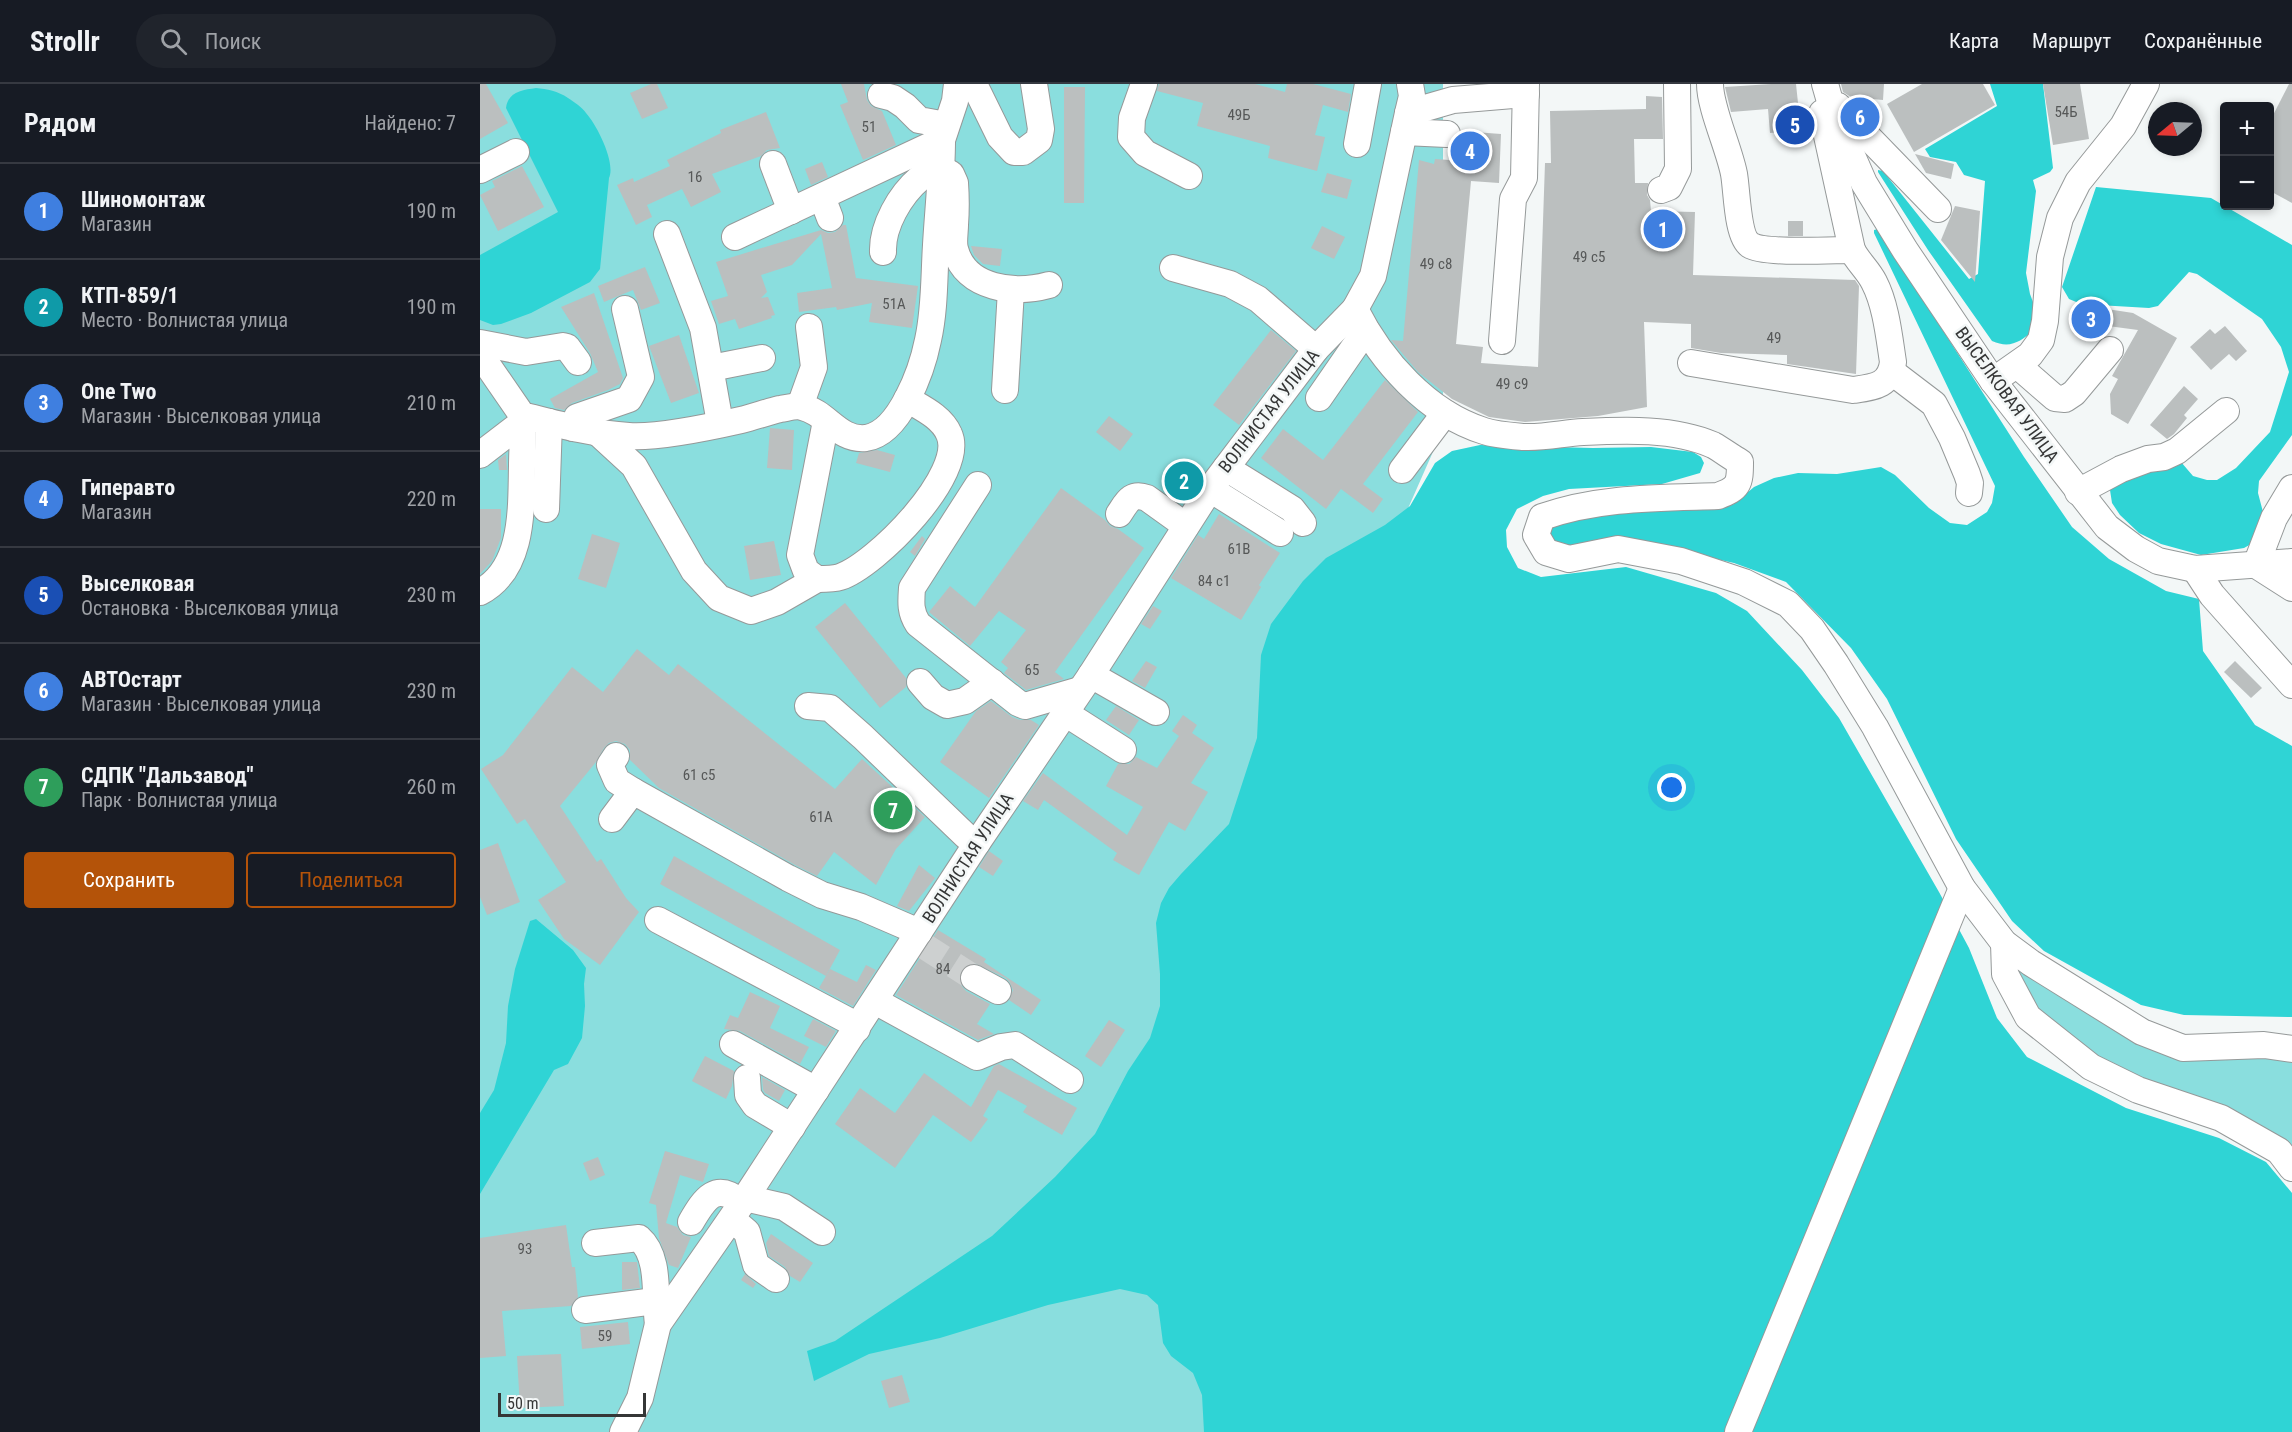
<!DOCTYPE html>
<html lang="ru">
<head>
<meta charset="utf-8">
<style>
  body { margin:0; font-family:"Roboto Condensed",sans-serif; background:#20242c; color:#f1f3f6 }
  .controls { position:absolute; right:18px; top:18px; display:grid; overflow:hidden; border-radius:6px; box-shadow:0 3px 9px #0003 }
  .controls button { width:54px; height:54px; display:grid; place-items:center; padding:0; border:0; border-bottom:2px solid #363941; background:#171b24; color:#f1f3f6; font:30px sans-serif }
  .compass { position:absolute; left:1668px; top:18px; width:54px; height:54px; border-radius:50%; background:#171b24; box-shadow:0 3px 9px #0003; rotate:251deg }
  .scale { position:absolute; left:18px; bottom:15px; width:148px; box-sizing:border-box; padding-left:6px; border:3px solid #353636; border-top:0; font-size:16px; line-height:21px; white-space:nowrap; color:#353636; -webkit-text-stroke:4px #f3f7f7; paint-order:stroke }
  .you { position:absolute; left:1192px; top:704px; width:21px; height:21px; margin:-15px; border:4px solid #fff; border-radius:50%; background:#1a73e8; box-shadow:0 0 0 9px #1a73e833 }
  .badge { display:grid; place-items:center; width:39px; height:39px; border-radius:50%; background:#b45309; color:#fff; font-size:20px; font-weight:700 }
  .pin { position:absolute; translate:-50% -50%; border:3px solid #fff; box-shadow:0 2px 6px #0006 }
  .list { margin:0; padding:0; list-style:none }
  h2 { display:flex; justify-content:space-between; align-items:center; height:78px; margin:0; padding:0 24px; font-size:26px }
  h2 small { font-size:20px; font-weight:400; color:#9ea1a6 }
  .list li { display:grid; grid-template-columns:39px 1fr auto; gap:18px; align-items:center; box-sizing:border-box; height:96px; padding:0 24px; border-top:2px solid #363941 }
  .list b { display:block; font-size:22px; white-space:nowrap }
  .list p { margin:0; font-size:20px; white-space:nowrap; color:#9ea1a6 }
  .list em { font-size:20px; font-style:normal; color:#9ea1a6 }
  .actions { display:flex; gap:12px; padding:18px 24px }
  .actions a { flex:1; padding:14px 0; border:2px solid #b45309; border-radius:6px; text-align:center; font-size:21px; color:#b45309 }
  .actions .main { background:#b45309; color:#fff }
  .icon { flex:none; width:33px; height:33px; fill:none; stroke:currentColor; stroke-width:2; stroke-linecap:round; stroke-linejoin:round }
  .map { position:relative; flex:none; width:1812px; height:1348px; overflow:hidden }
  header { display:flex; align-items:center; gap:36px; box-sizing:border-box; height:84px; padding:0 30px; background:#171b24; border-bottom:2px solid #363941 }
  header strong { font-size:28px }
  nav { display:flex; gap:33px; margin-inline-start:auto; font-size:21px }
  .search { width:420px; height:54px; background:#20242c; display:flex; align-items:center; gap:15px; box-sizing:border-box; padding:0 21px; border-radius:33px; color:#9ea1a6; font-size:22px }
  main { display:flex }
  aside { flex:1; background:#171b24 }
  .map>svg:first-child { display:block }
  .green { fill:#8adede }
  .forest { fill:#2fd4d5 }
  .building { fill:#bbbfbf }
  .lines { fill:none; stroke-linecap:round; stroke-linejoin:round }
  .minor-tunnel { stroke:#cdd0d0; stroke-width:26; stroke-dasharray:26 13; stroke-linecap:butt }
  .minor-casing { stroke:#959999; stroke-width:28 }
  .minor { stroke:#fff; stroke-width:26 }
  .labels { text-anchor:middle; stroke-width:5; stroke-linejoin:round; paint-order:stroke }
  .number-label { font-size:15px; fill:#565858 }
  .street-label { font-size:18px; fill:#353636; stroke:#f3f7f7 }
</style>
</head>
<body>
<header>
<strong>Strollr</strong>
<div class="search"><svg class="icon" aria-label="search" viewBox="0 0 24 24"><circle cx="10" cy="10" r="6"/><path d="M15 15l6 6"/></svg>Поиск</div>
<nav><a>Карта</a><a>Маршрут</a><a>Сохранённые</a></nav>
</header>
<main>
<aside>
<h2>Рядом<small>Найдено: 7</small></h2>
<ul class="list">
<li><span class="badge" style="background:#3f7fe0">1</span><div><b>Шиномонтаж</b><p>Магазин</p></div><em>190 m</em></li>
<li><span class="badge" style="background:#0f9aa8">2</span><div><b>КТП-859/1</b><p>Место · Волнистая улица</p></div><em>190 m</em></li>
<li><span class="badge" style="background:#3f7fe0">3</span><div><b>One Two</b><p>Магазин · Выселковая улица</p></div><em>210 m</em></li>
<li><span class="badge" style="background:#3f7fe0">4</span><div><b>Гиперавто</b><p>Магазин</p></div><em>220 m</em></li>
<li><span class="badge" style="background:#1a4fb4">5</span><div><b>Выселковая</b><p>Остановка · Выселковая улица</p></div><em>230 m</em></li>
<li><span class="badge" style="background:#3f7fe0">6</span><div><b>АВТОстарт</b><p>Магазин · Выселковая улица</p></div><em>230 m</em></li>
<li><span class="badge" style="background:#2e9e5b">7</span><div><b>СДПК &quot;Дальзавод&quot;</b><p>Парк · Волнистая улица</p></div><em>260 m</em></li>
</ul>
<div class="actions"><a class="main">Сохранить</a><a>Поделиться</a></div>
</aside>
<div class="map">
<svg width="1812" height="1348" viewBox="0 0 1812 1348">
  <rect width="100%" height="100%" fill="#f3f7f7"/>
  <g class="green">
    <polygon points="0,0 963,0 963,345 904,479 768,1348 0,1348"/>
    <polygon points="1539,884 1656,955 1792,973 1812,978 1812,1071 1615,975 1553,928 1536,887"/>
  </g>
  <g class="forest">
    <path d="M 1510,0 L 1563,0 L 1573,84 L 1570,88 L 1553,96 L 1556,107 L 1546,189 L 1550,210 L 1556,226 L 1554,246 C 1540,258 1530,265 1512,257 L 1448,166 L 1398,88 L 1398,86 L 1403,87 L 1489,195 L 1498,190 L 1505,97 L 1484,91 L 1476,78 L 1450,73 L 1445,65 L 1517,22 Z"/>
    <path d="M 56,4 C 67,5 78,7 88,14 C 94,18 102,23 106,29 C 117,41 136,79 129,94 L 120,185 L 110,198 L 51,229 L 21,240 L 13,241 L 0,236 L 0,171 L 78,128 L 26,24 C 28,8 42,6 56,4 Z"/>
    <polygon points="1616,103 1731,114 1812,161 1812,351 1779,397 1778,409 1783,428 1781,442 1773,459 1764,464 1721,471 1681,460 1659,449 1640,431 1632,419 1630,406 1632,400 1638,395 1701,378 1713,392 1727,396 1737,396 1756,384 1790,348 1809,288 1801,263 1782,235 1717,190 1709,188 1678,222 1669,224 1601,220 1589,215 1582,203"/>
    <polygon points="1398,145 1544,373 1592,443 1629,475 1686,507 1719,515 1723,567 1775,641 1812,662 1812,933 1704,931 1661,921 1564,867 1532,837 1476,755 1407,615 1371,564 1306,498 1254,479 1143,454 1078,464 1070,456 1068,442 1144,426 1237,423 1254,420 1274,403 1294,394 1318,389 1357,390 1401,383 1415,391 1449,424 1470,439 1487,441 1507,428 1512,419 1515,402 1394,149 1394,146"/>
    <polygon points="1000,361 1113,364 1171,363 1213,368 1221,373 1224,379 1220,389 1182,400 1089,405 1063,412 1037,425 1026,446 1027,463 1038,484 1061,493 1146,483 1236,509 1267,527 1322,586 1359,634 1459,808 1489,864 1517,934 1547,973 1646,1024 1739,1054 1786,1078 1812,1109 1812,1348 724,1348 722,1311 713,1289 691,1272 683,1259 678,1221 667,1211 640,1205 568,1221 460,1254 389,1270 334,1297 327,1267 355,1257 512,1152 575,1093 615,1050 648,987 670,954 680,922 680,890 676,839 681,819 689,804 701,790 749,740 777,654 781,571 791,540 823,497 846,474 905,441 930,422 955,379 972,367"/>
    <polygon points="56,835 93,866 106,884 104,900 105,922 102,954 88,980 74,986 0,1110 0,1029 14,1006 26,959 28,922 35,885 50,837"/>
  </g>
  <g class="building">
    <polygon points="0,0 6,0 28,39 0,55"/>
    <polygon points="171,0 177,0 188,24 162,35 150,9"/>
    <polygon points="361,0 384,0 387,16 391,22 402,27 416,61 383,76 360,21 368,18"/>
    <polygon points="679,0 775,0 805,8 807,0 833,0 871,10 868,28 843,21 835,51 845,53 837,87 788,74 790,62 717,42 723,19 677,7"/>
    <polygon points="1291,0 1316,0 1318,19 1309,20 1312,47 1290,49 1288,25 1251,28 1245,3"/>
    <polygon points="1361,0 1404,0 1403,16 1371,13 1363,8"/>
    <polygon points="1442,0 1503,0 1515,21 1434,68 1407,20"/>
    <polygon points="1563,0 1600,0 1609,55 1573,61"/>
    <polygon points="1809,0 1812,0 1812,119 1790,107 1790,37"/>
    <polygon points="584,3 605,3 604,119 584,119"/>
    <polygon points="1166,12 1182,13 1183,55 1154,55 1155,99 1168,99 1167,111 1170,116 1171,127 1215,128 1213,191 1375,196 1379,202 1376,290 1307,280 1307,271 1241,269 1211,264 1211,240 1164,238 1167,323 1118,332 1045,338 1009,333 972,315 938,288 911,256 923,257 939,76 954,80 955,75 970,76 970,64 979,59 981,47 1021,50 1019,99 991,97 976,260 1003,263 1001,279 1058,283 1065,79 1071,79 1070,27 1166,25"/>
    <polygon points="286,28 300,64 287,66 281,72 232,90 241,108 211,123 202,105 167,121 172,133 156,141 137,101 153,94 154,98 190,82 187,76 241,49 240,46"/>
    <polygon points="1435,70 1474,80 1471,95 1446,89"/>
    <polygon points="342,78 348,93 331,101 325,85"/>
    <polygon points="42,82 64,123 18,147 0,111 15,103 12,97"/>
    <polygon points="847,89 872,96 867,115 841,108"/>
    <polygon points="1475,122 1500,127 1495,198 1461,156"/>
    <rect x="1308" y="137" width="15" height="15"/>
    <polygon points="363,141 366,141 376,194 438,202 432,244 389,238 392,219 357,226 356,223 319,228 317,209 352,204 341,150 312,181 281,191 287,208 281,214 288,213 295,231 291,232 292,234 259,245 255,235 239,240 231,217 248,212 236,178 341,146 348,149 355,148"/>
    <polygon points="842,142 865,153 854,175 831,164"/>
    <polygon points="491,162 522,165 520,182 503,180 494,171"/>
    <polygon points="165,183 180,219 161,226 153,206 124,218 118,202"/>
    <polygon points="114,209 143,294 140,300 128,306 92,319 84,326 75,324 70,315 118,288 110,269 81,223"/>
    <polygon points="1601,221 1653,229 1697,254 1648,340 1631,330 1630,310 1638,295 1632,292 1658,246 1598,238"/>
    <polygon points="1745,242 1767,267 1756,277 1749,270 1731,286 1710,263 1730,245 1735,250"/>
    <polygon points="791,246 816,267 759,341 733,321"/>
    <polygon points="199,251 219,309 191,319 169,262"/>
    <polygon points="905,296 938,328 883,400 903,415 893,429 861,405 846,425 781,374 803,345 843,376"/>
    <polygon points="1704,302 1718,315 1704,331 1707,334 1694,350 1687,355 1670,341"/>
    <polygon points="629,332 653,350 640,367 616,348"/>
    <polygon points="290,344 314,346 312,386 287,384"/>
    <polygon points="397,366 415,371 410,388 376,379 379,369"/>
    <polygon points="26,370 27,386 19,386 18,376"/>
    <polygon points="706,376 723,388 703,417 686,405"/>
    <polygon points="581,404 625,436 630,442 638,445 664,464 575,588 584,595 546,606 524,589 528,584 521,578 546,546 519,527 490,562 449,528 470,502 495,523"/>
    <polygon points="0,425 21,425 21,454 12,477 0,490"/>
    <polygon points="739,430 800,469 779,501 781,503 761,536 691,494 718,451 724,455"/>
    <polygon points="112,450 140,459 126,504 98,495"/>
    <polygon points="442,452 445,455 435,472 430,468"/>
    <polygon points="294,457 301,491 270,496 264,462"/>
    <polygon points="365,519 426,594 426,603 400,624 335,543"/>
    <polygon points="673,522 682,527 670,545 661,540"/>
    <polygon points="157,565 189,591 198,580 355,705 382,675 445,733 416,765 396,801 354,768 337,792 315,781 179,704 150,676 150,666 145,660 136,657 129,659 124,664 116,678 80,722 117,778 121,775 146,814 159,828 120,881 84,855 58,816 86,798 45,735 37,740 1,685 23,671 92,583 123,608"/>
    <polygon points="666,577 677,583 665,604 652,597"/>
    <polygon points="1755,577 1782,604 1771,614 1744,588"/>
    <polygon points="511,617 532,633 540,636 551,636 559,641 509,714 460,678 496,627"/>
    <polygon points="636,622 659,636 649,651 626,636"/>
    <polygon points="703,631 717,641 712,649 734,664 711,699 728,708 705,747 689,738 659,791 633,776 637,769 564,716 558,726 543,717 563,689 647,751 663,723 626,702 638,680 649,680 656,673 677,684 699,652 692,647"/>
    <polygon points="18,759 40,818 7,831 0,813 0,766"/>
    <polygon points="509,767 523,777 513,792 499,783"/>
    <polygon points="194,772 360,866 346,892 180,800"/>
    <polygon points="439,781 455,794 429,827 417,822"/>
    <polygon points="458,846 506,875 504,878 561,916 551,931 529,916 533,906 530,899 526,894 494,879 487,881 481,886 479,895 481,901 486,907 510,920 497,940 514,950 498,956 416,911"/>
    <polygon points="386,881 396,886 373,922 339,904 350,885 377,898"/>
    <polygon points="270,908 300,922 290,944 329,963 320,980 260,947 244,945 250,931 258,934"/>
    <polygon points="333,935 356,947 346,963 324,952"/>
    <polygon points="629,936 645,946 621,983 605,972"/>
    <polygon points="225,972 254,987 252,1002 246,1015 212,997"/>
    <polygon points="519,980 597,1024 582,1051 543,1028 547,1022 518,1006 503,1032 508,1035 491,1058 453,1031 415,1084 355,1040 380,1004 415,1029 444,989 491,1023 514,982"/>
    <polygon points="282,993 305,1006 299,1017 285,1009 283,1006"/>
    <polygon points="185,1067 229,1080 223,1098 200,1091 186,1139 197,1143 203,1151 211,1153 198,1184 189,1181 179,1154 176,1121 169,1119"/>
    <polygon points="118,1073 125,1091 110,1097 103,1079"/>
    <polygon points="86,1141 92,1183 95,1183 98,1213 91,1222 22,1227 26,1272 0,1274 0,1154"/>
    <polygon points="291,1150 333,1179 320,1198 310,1192 305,1183 289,1172 286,1159"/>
    <polygon points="142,1178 157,1178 160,1204 142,1206"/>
    <polygon points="265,1190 276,1200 273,1204 261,1196"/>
    <polygon points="148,1238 150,1260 102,1265 100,1243"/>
    <polygon points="81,1270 84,1322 40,1324 37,1272"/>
    <polygon points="422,1291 430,1318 409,1324 401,1297"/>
  </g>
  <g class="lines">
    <polyline class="minor-tunnel" points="441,860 494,894"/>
    <defs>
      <g id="minor">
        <polyline points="494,0 520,53 534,68 543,68 559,56 561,45 554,0"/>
        <polyline points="664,0 652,34 651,53 665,69 709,92"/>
        <path d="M 1230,0 C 1230,24 1249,64 1254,90 C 1257,106 1257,152 1270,161 C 1284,170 1352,166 1372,166"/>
        <polyline points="1345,0 1353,28 1384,99 1425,166 1513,297 1627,443 1656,465 1678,477 1715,485 1812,478"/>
        <polyline points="401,11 413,14 425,22 439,36 466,41"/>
        <polyline points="1358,22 1458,125"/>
        <polyline points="928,29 973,16 1046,10"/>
        <polyline points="924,48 967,50"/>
        <polyline points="877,60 888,0"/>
        <polyline points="293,80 311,127"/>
        <polyline points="0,86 36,68"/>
        <polyline points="1181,106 1189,103 1198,85 1197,0"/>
        <polyline points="342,113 350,134"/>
        <polyline points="187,150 223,244 240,339"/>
        <polyline points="255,153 462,56 475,17 477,0"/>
        <path d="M 403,168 C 402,142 420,111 440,94 C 445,89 455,87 462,85 L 471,90 L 475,99 C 476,113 476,127 475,141 C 475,148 473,158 475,165 C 485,206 536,210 569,201"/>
        <polyline points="693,184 750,200 778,215 836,265"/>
        <path d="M 875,225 C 901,277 947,329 1004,347 C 1016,351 1032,352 1044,353 C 1064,354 1084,349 1103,348 C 1145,346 1194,344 1233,361 C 1242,366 1251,373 1260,378 C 1260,400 1259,404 1238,412 C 1179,414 1118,413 1062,433 L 1056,451 L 1066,468 L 1089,475 L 1138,465 L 1201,477 L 1264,498 L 1308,520 L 1332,545 L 1356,580 L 1395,643 L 1482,804 L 1524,859 L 1551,879 L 1662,948 L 1703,964 L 1784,961 L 1812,965"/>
        <polyline points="1022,257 1033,115 1044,94 1046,0"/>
        <polyline points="0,259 46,268 83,262 87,263 98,278"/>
        <path d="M 0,270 L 42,331 C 77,340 112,350 149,352 C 179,354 230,343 261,336 C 274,333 287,328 300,325 C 307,324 316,321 322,323 C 347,328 358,357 386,354 C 420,349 442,286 448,256 C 455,225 454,192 456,161 C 458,126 462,91 462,56"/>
        <path d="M 1211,279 L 1373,306 C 1394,303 1410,302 1413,278 C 1409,252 1406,221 1394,198 C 1388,186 1378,178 1372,166 L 1342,29"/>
        <polyline points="1537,281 1575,314 1585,315 1594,309 1630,266"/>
        <polyline points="231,284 282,274"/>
        <polyline points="1412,288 1454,320 1472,354 1487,390 1490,399 1489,409"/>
        <polyline points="1513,297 1550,271 1561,256 1565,237 1570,173 1580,134 1598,98 1643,42 1666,0"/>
        <polyline points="525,306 531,206"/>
        <polyline points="839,314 886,246"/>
        <polyline points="320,322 334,283 329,243"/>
        <path d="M 346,337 L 320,471 L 326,487 L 337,495 C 344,495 354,495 360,493 C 396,481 487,389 469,350 C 462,333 442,324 427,315"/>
        <polyline points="93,344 97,333 149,315 161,293 145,225"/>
        <polyline points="117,348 154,382 214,487 239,514 271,527 297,518 337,495"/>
        <polyline points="0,371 43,338"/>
        <polyline points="746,384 812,425 823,439"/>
        <polyline points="922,386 965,329"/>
        <path d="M 498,401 L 432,504 C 431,518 430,528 438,540 L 538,619 L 545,622 L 600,606"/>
        <polyline points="1812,404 1794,434 1776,481 1812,504"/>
        <polyline points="730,405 800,449"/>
        <polyline points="1598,408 1641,385 1668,375 1684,373 1697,367 1746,327"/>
        <polyline points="66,425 69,338"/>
        <path d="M 639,430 C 647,418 651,408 667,414 L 706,442"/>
        <polyline points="1715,485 1732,511 1812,601"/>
        <path d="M 0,508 C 44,485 41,425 42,382 C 42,366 44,348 42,331"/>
        <polyline points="611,591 676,628"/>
        <polyline points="440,598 453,613 467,621 485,617 512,598"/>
        <polyline points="328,622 350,624 383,653 486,752 497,759"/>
        <polyline points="585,629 643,666"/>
        <polyline points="136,672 130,681 137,697 153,707"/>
        <polyline points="132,735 153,707 308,794 342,811 381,823 439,848"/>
        <polyline points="178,836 367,936 377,945"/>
        <polyline points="1524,859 1525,890 1548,933 1611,983 1658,1006 1741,1034 1799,1067 1812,1084"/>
        <polyline points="494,894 518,907"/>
        <polyline points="395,917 497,973 521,963 535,961 590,996"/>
        <polyline points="253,960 336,1006"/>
        <polyline points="267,994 268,1011 275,1021 312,1043"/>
        <polyline points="265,1114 304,1123 342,1148"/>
        <polyline points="252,1135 267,1148 276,1181 296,1195"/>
        <path d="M 211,1138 C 225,1114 236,1097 262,1119"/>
        <path d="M 115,1159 L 159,1154 C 181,1173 174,1213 178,1240"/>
        <polyline points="105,1226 175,1217"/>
        <polyline points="143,1348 160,1314 178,1240 262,1119 497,759 611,591 730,405 836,265 875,225 893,192 928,29 932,12 930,0"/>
        <polyline points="1258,1348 1482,804"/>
      </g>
    </defs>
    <use href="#minor" class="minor-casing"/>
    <use href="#minor" class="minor"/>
  </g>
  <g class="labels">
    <g class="number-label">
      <text x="1586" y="33">54Б</text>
      <text x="759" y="36">49Б</text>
      <text x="389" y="48">51</text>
      <text x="215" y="98">16</text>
      <text x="1109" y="178">49 с5</text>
      <text x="956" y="185">49 с8</text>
      <text x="414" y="225">51А</text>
      <text x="1294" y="259">49</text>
      <text x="1032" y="305">49 с9</text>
      <text x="759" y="470">61В</text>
      <text x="734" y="502">84 с1</text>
      <text x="552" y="591">65</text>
      <text x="219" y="696">61 с5</text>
      <text x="341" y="738">61А</text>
      <text x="463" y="890">84</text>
      <text x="45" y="1170">93</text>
      <text x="125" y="1257">59</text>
    </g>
    <g class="street-label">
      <text transform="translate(1527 311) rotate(54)" y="6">ВЫСЕЛКОВАЯ УЛИЦА</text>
      <text transform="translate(789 327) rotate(-52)" y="6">ВОЛНИСТАЯ УЛИЦА</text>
      <text transform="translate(488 774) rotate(-57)" y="6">ВОЛНИСТАЯ УЛИЦА</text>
    </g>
  </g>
</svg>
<div class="controls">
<button>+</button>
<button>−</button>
</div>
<svg class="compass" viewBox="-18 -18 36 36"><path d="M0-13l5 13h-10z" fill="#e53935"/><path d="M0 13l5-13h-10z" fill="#9ea1a6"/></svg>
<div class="scale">50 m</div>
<div class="you"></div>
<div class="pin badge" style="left:1183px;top:145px;background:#3f7fe0">1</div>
<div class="pin badge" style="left:704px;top:397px;background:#0f9aa8">2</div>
<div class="pin badge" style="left:1611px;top:235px;background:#3f7fe0">3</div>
<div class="pin badge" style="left:990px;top:67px;background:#3f7fe0">4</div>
<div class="pin badge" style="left:1315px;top:41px;background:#1a4fb4">5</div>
<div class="pin badge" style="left:1380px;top:33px;background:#3f7fe0">6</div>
<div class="pin badge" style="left:413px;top:726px;background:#2e9e5b">7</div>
</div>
</main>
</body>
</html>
